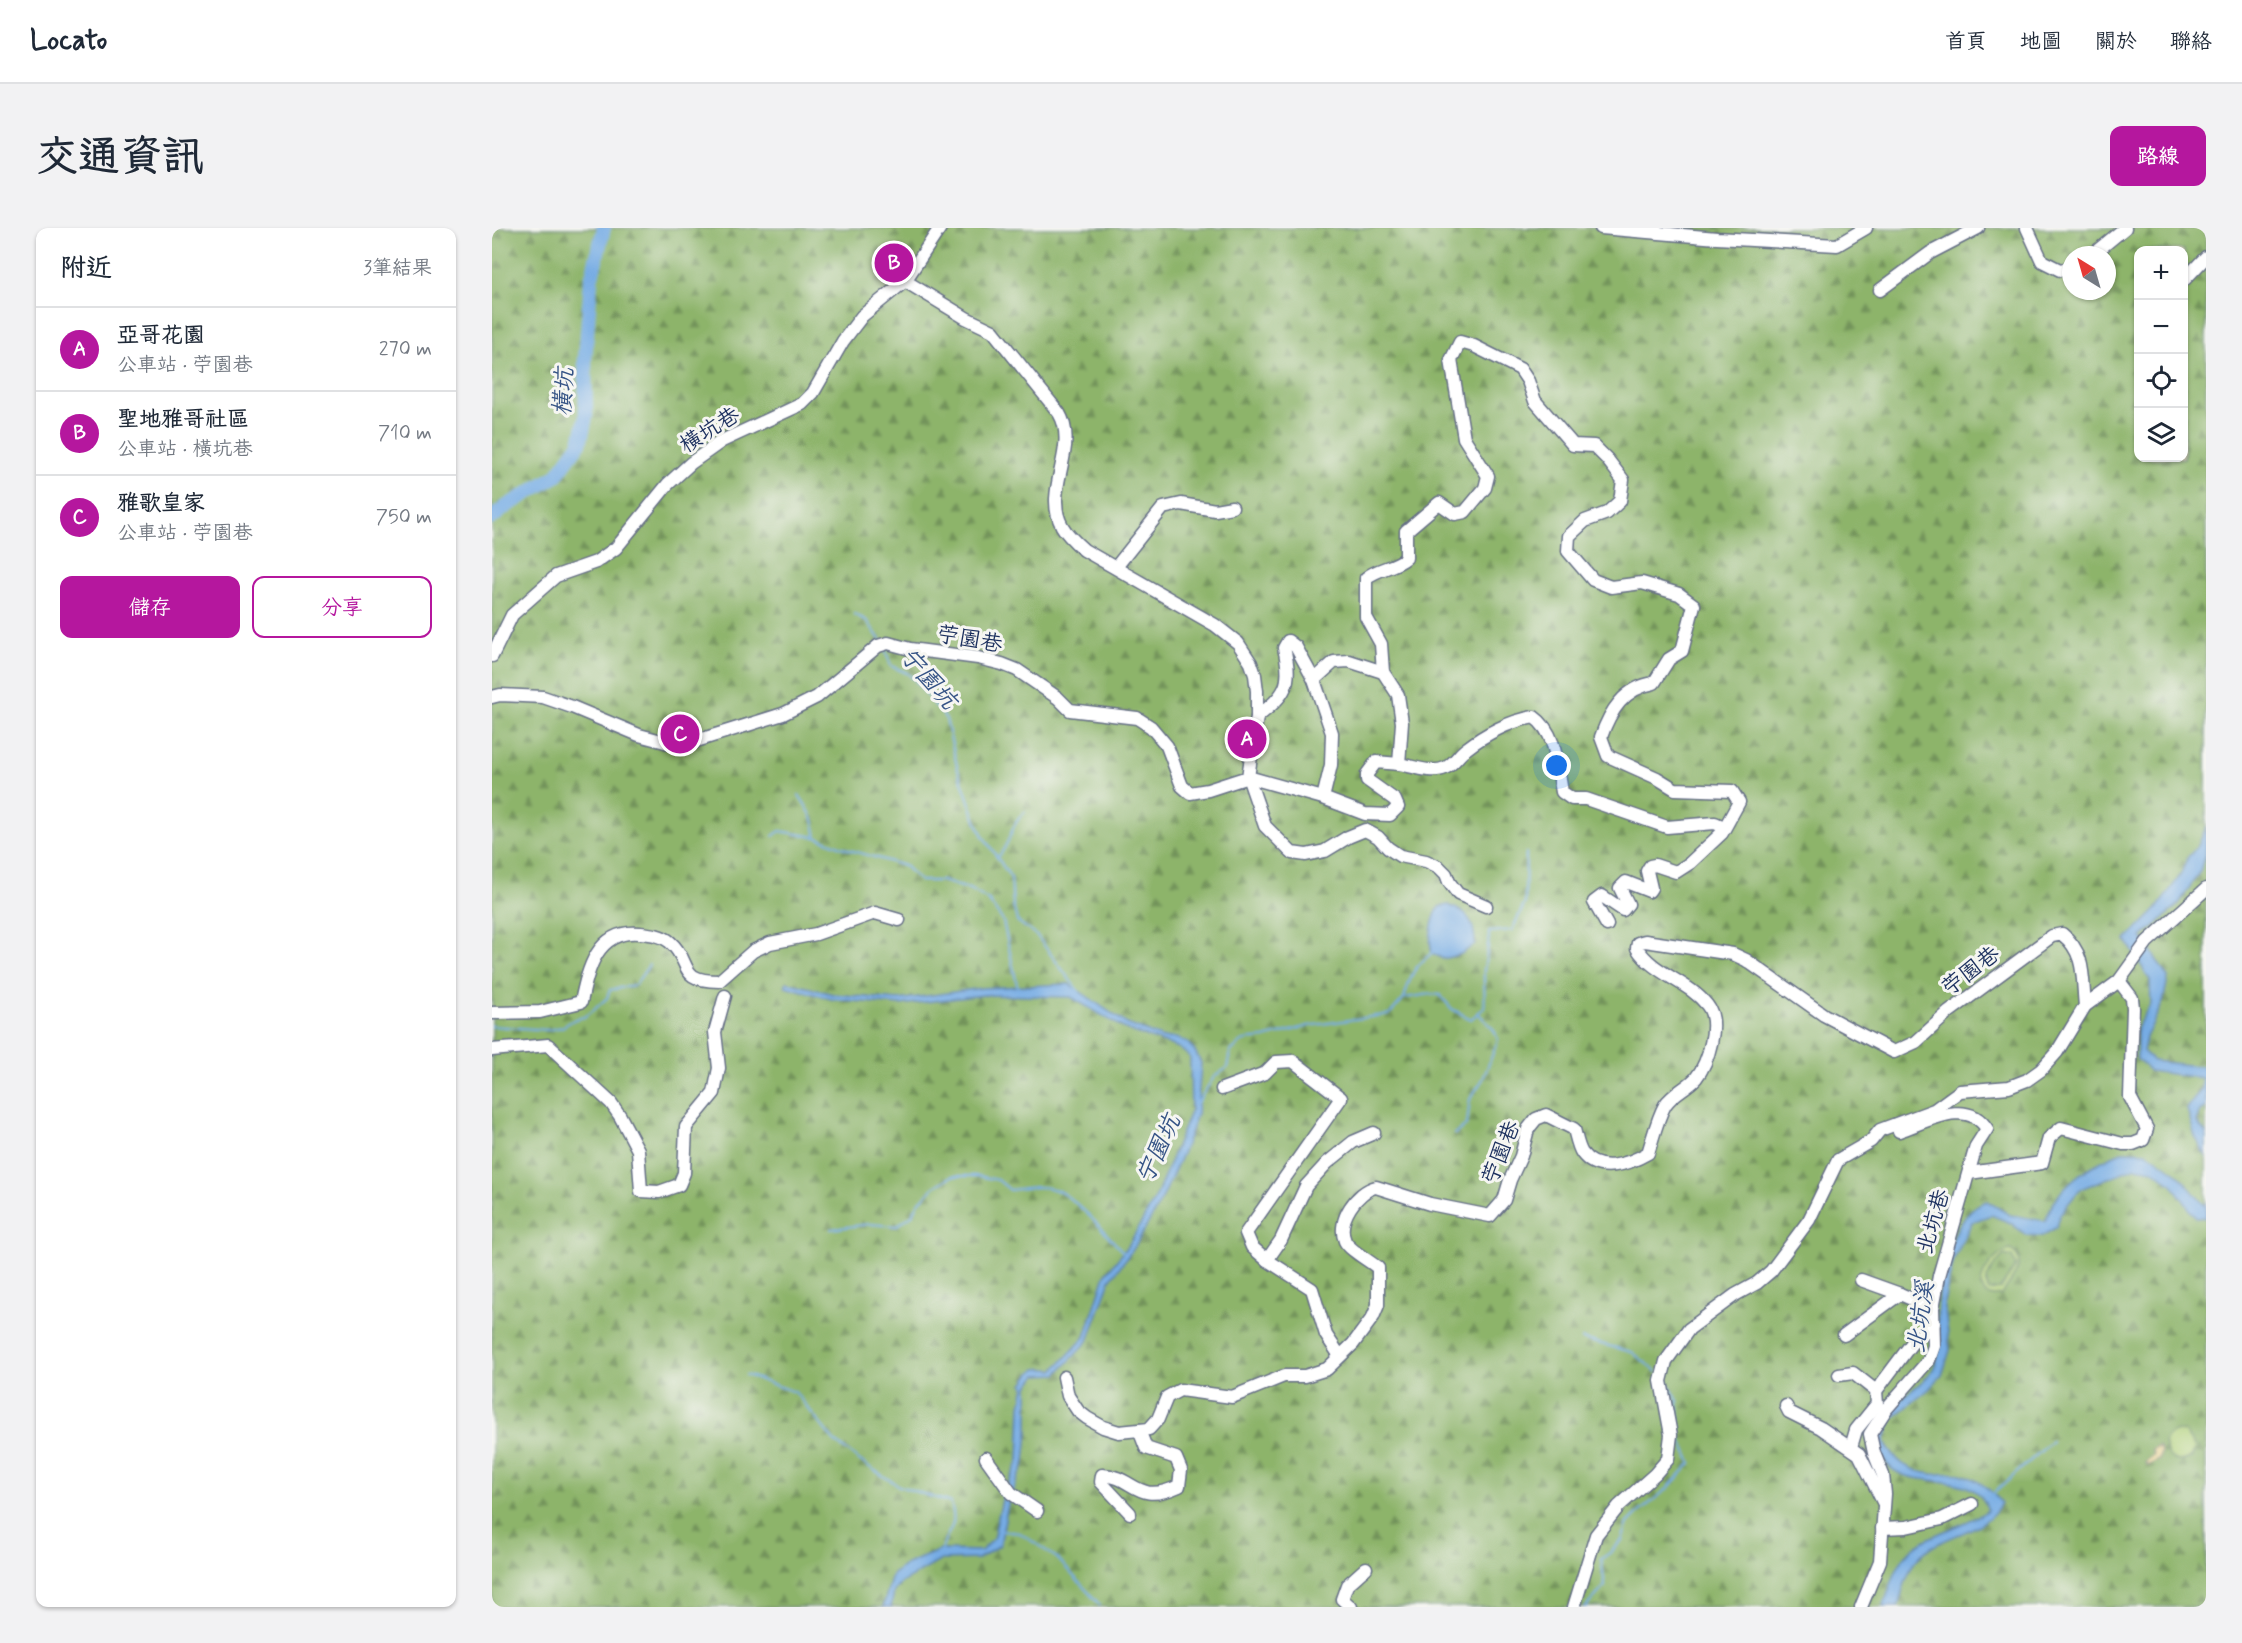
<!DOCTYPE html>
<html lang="zh-TW">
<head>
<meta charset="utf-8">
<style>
  body { margin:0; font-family:Mynerve,"LXGW WenKai TC",sans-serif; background:#f2f2f3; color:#1f2937 }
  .controls { position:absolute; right:18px; top:18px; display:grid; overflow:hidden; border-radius:12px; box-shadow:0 2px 4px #0004 }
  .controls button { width:54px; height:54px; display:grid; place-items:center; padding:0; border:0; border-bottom:2px solid #e0e1e3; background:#fff; color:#1f2937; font:30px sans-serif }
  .compass { position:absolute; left:1570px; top:18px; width:54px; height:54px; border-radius:50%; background:#fff; box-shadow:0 2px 4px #0004; rotate:323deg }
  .you { position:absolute; left:1065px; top:538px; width:21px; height:21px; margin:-15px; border:4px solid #fff; border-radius:50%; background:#1a73e8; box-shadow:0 0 0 9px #1a73e833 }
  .badge { display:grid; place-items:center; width:39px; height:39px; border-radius:50%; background:#b5179e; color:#fff; font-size:20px; font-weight:700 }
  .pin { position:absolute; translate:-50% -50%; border:3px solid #fff; box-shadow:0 2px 6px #0006 }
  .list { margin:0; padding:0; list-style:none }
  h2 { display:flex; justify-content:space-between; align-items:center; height:78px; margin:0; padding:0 24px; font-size:26px }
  h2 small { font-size:20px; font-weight:400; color:#747a83 }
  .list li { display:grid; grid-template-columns:39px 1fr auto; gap:18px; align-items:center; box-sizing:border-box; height:84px; padding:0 24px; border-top:2px solid #e0e1e3 }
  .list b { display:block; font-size:22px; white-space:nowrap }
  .list p { margin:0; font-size:20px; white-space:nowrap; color:#747a83 }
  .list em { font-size:20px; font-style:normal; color:#747a83 }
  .actions { display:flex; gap:12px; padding:18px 24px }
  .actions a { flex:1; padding:14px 0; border:2px solid #b5179e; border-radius:12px; text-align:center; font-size:21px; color:#b5179e }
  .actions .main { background:#b5179e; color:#fff }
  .icon { flex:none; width:33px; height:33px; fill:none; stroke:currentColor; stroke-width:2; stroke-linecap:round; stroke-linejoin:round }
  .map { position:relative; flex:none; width:1714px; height:1379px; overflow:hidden; border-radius:12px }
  header { display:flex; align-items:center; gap:36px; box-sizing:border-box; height:84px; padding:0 30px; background:#fff; border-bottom:2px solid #e0e1e3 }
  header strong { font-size:28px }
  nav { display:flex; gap:33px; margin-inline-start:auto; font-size:21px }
  .intro { display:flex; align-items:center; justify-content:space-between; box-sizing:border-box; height:144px; padding:0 36px }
  h1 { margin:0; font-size:42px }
  .button { padding:15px 27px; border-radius:12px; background:#b5179e; color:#fff; font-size:21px; font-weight:700 }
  main { display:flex; gap:36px; padding:0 36px }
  aside { flex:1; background:#fff; border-radius:12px; box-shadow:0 2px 4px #0004 }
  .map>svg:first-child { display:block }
  .forest { fill:url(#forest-firs); stroke:#547264; stroke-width:1.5; fill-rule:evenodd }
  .sand { fill:url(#sand-dots); stroke:#84847e; stroke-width:1.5 }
  .garden { fill:#b2d27a; stroke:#66806c; stroke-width:1.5; fill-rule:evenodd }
  .water { fill:#76ace4; stroke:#486ea1; stroke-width:1.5 }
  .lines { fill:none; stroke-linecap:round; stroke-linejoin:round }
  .stream { stroke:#76ace4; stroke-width:2 }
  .river { stroke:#76ace4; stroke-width:14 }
  .minor-casing { stroke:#666f86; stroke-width:15 }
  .minor { stroke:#fff; stroke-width:12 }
  .labels { text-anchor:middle; stroke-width:6; stroke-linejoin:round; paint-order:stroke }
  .street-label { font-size:22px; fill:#1b2f5e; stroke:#f6f6f2 }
  .water-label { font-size:24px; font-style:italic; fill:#365486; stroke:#f6f6f2 }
</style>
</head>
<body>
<header>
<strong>Locato</strong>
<nav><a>首頁</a><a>地圖</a><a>關於</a><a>聯絡</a></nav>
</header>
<div class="intro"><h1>交通資訊</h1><a class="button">路線</a></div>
<main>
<aside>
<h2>附近<small>3筆結果</small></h2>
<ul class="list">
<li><span class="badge">A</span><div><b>亞哥花園</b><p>公車站 · 苧園巷</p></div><em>270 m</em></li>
<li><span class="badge">B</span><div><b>聖地雅哥社區</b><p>公車站 · 橫坑巷</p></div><em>710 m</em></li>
<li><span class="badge">C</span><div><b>雅歌皇家</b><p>公車站 · 苧園巷</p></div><em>750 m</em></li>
</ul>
<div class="actions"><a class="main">儲存</a><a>分享</a></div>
</aside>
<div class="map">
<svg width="1714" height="1379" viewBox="0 0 1714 1379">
  <defs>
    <pattern id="forest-firs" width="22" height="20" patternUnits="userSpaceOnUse" patternTransform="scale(1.5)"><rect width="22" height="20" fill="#8db46a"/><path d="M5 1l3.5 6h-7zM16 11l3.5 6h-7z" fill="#72935a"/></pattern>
    <pattern id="sand-dots" width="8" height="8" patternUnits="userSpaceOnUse" patternTransform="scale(1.5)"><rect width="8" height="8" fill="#eeda9e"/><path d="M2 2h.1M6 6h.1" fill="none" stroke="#ccbb8a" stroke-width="1.8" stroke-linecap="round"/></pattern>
  </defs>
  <rect width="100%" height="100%" fill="#f6f6f2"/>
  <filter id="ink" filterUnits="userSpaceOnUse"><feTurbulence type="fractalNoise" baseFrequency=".0167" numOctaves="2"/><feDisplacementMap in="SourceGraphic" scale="12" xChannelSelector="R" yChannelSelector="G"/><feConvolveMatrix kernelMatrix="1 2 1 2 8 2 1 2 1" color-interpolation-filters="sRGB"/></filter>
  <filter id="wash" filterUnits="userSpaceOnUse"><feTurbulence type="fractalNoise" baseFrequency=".008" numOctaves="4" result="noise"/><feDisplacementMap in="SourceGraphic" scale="24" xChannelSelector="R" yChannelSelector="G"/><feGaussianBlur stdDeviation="1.35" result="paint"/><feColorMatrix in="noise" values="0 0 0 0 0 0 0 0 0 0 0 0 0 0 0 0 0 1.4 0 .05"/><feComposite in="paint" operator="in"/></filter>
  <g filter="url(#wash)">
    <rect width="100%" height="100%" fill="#f2e6d0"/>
    <path class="forest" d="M 0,0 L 1714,0 L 1714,1379 L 0,1379 ZM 1646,22 L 1692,22 L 1692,230 L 1646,230 ZM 1579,27 L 1615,27 L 1615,63 L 1579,63 Z"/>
    <polygon class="sand" points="1666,1218 1669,1223 1667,1232 1655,1238 1653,1235 1662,1227 1660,1222"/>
    <g class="garden">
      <path d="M 1518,1022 C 1539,1031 1517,1055 1509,1067 L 1502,1068 L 1494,1066 L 1489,1058 C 1489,1044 1504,1025 1518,1022 ZM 1512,1027 L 1520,1029 L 1524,1038 L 1508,1061 L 1497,1063 C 1489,1050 1503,1036 1512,1027 Z"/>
      <path d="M 1686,1203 L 1693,1205 L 1703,1219 L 1700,1229 C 1683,1238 1675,1231 1672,1213 L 1678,1206 Z"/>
    </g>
    <g class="water">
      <polygon points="1714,599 1714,622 1708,643 1686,677 1650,709 1676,750 1671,774 1654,809 1651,823 1661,833 1714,839 1714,878 1707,885 1704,893 1714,906 1714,929 1703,908 1695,881 1710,860 1710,850 1658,843 1645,831 1645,799 1659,776 1658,752 1634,712 1664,682 1688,648 1696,629 1706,618"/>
      <path d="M 956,677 C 977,685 982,693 983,716 L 969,726 L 951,731 L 940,725 C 936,711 940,692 947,679 Z"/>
      <path d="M 295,754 L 341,766 L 406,772 L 490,760 L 577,756 L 635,796 L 671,810 L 684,810 L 696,815 L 703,823 L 709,835 L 705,886 L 693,919 L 670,971 L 642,1020 L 618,1052 L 596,1113 L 565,1146 L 545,1147 L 536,1158 L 536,1204 L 533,1234 L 517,1271 L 508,1317 L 486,1331 L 449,1332 L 409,1355 L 402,1363 L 399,1379 L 391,1379 L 400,1347 L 413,1337 L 448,1322 L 489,1323 L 501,1311 L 511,1268 L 527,1232 L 529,1178 L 533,1158 L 531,1156 C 542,1140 543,1138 562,1142 L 593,1109 L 613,1047 L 636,1018 L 664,969 L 699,882 L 698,829 L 687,820 L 633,801 L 579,769 L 492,767 L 408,777 L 339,771 L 293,758 Z"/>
      <path d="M 1632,923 L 1655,924 L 1687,947 L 1712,977 L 1714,975 L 1714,989 L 1704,990 L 1680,956 L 1662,942 L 1644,939 L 1588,961 L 1568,986 L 1565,999 L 1550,1008 L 1534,1007 L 1519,995 L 1499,987 L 1480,994 L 1462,1031 L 1452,1074 L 1458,1122 L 1450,1147 L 1436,1162 L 1400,1191 L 1392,1214 C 1405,1235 1415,1242 1440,1246 C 1449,1247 1459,1244 1468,1246 C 1484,1250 1500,1262 1509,1275 C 1491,1309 1443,1305 1422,1335 C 1414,1347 1410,1365 1406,1379 L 1391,1379 C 1408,1332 1408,1320 1458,1301 C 1471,1295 1484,1291 1496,1282 C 1494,1277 1491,1270 1487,1266 C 1461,1244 1411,1262 1392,1232 C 1375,1206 1400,1180 1419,1163 C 1427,1156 1439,1148 1443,1137 C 1450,1116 1444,1098 1446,1078 C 1449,1047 1460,982 1495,973 L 1518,987 L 1553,993 C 1567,954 1596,938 1632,923 Z"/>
    </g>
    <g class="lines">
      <g class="stream">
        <polyline points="362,386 375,393 389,413"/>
        <polyline points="393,421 399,438 415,445 423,452 454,491 466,542 484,593 491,608 519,650 521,677 525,693 545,708 587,764"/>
        <path d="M 307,567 C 316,581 324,592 324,609"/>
        <polyline points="281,608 288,603 324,609 358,622 413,638 428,653 450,653 480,662 497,673 511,693 526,761"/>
        <path d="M 506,629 C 519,616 518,596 533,584"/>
        <path d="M 912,770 C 919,746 921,740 941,724"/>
        <polyline points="0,798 56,802 70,799 83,791 92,789 106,778 115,770 118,762 143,757 157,737"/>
        <path d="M 705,875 L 722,849 L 735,840 L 738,824 L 752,812 L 772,810 L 816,798 L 898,786 L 912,770 L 939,766 L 948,767 L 960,781 L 979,791 L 992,780 C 994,767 991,754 992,742 C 994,729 997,718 997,704 L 1020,702 L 1033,675 L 1034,625"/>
        <polyline points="963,906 975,896 978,871 991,851 1006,812 1002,802 986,785"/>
        <path d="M 339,1001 L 378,996 L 404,998 L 420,987 L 427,974 L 442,959 L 460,948 L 486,948 L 506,952 L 518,962 C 532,960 548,957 561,961 C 582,967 615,1007 631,1024"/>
        <polyline points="1090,1111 1140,1124 1165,1144"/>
        <path d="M 254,1147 L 303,1164 L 342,1213 L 371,1235 L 407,1258 L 459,1275 C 467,1304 453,1300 450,1323"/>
        <polyline points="1500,1267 1560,1213"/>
        <polyline points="510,1303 528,1305 565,1330 608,1377"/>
        <polyline points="1094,1379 1113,1358 1109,1331 1119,1324 1130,1312 1136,1295 1145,1286 1176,1260 1199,1235 1188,1210 1186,1173 1175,1153"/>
      </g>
      <polyline class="river" points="0,290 15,278 64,248 88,215 94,189 93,132 99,52 112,0"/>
    </g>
  </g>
  <g filter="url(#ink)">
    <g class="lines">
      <defs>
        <g id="minor">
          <polyline points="1109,0 1225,10 1345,17 1374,0"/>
          <polyline points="1535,0 1550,33 1568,42 1579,40"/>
          <polyline points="1600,27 1633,0"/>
          <polyline points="1692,52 1714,29"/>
          <polyline points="1388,62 1438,25 1486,0"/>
          <polyline points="624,339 671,280 689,276 723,282 740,279"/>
          <polyline points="0,428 20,387 64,348 104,334 124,320 176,256 199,235 230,213 310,176 321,165 351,113 370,88 413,53 448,0"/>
          <path d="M 891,444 L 889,416 L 874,389 L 874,350 C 886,340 902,340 914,330 L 914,303 L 947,275 L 963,286 L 973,284 L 993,260 L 996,248 L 972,210 L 959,132 L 968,114 L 982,118 L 1028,141 L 1036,153 L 1043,173 L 1081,217 L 1102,218 L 1115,231 L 1131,252 L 1128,273 L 1115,285 L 1093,293 L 1077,308 L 1076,323 L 1101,352 L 1119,359 L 1150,355 L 1187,366 L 1202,377 L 1190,423 L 1177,431 L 1162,455 C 1132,460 1118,483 1109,509 L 1116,528 L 1165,550 L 1183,561 L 1240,563 L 1247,574 L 1230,605 L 1198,635 L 1184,644 L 1163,637 L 1158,638 L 1155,643 L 1159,660 L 1157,663 L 1134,654 L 1128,660 L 1136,676 L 1131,682 L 1110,668 L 1102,674 L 1115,697"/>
          <polyline points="822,452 840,505 839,537 831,570"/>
          <path d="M 0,469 L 8,467 L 51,469 L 80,479 L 147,507 L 188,518 L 291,486 L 325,469 L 386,418 L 396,415 L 418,421 L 486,430 L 510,436 L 525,442 L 566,470 L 578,482 L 645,490 L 659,499 L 675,518 L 690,558 L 698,565 L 716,562 L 756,549 L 765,489 L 765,463 L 763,447 L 759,435 L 746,415 L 723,397 L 592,322 C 584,315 575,307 570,298 C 550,262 588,220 567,185 L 501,103 L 474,90 L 413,53"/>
          <path d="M 765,489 C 794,466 801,457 792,420 L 796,413 L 804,419 L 822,452 L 842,434 L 857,433 L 891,444 L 906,467 L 910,495 L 907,536 C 920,538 940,546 953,540 C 961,537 967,526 974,521 C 993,506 1018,493 1042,489 C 1065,505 1065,538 1070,564 L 1080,571 L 1094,571 L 1175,599 L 1223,595 L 1232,599"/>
          <polyline points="756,549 773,598 800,625 814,627 833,623 856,609 873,602 886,609 896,620 908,628 934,633 947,639 954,646 957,654 966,666 994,678"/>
          <polyline points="756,549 831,570 873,586 898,587 906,579 903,572 875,552 875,546 884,534 907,536"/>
          <path d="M 0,785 L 48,784 L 89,774 C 96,741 105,701 148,705 C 158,706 170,707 178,714 C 201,734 184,753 227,753 L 261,723 L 278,715 L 324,706 L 383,685 L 407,692"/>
          <polyline points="0,822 56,817 119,875 128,888 146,922 149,963 167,964 187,957 192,945 194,899 222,865 227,840 223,804 233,768"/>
          <polyline points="730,861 773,845 784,834 801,833 849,870 754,1005 760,1019 775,1032 820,1061 834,1107 848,1128"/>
          <polyline points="1477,945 1550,935 1557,910 1569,900 1631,916 1641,916 1651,912 1655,901 1638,869 1641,780 1640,770 1627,753"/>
          <polyline points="775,1032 789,1012 814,958 835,935 861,914 882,905"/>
          <polyline points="1369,1052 1408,1066"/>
          <polyline points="1352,1107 1408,1066 1441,1080"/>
          <polyline points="1347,1147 1361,1145 1384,1163 1385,1176 1364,1202 1359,1219"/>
          <path d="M 572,1149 L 576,1168 L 586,1183 L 595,1190 L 611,1199 L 627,1204 L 657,1201 L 666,1191 L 675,1169 L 688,1162 L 740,1169 L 792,1148 L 813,1148 L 835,1141 L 861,1116 L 881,1089 L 886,1077 L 886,1040 C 878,1033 857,1022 853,1013 C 844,993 865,963 884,959 L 938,976 L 998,988 L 1012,972 L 1018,952 L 1029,928 L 1036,901 L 1044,891 L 1054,887 L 1082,901 C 1084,908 1086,919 1090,925 C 1106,947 1137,936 1156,925 C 1161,910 1165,891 1173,877 C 1181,865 1195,860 1204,850 C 1216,835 1229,794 1215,777 C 1196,753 1161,746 1145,720 L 1146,715 L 1153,713 L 1241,726 L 1254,732 L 1332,787 L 1402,824 L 1424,814 L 1457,784 L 1560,708 L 1570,706 C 1594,725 1590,750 1593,778"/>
          <polyline points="1384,1163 1420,1115 1442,1095"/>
          <polyline points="1294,1178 1297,1184 1329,1200 1367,1226 1391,1274"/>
          <polyline points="494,1230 519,1265 545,1283"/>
          <path d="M 638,1285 L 609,1254 L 610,1247 C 643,1248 643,1278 687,1258 L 689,1242 L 684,1230 L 654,1220 L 647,1202"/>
          <polyline points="1390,1300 1414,1299 1450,1291 1480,1276"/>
          <polyline points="859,1379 850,1371 855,1357 874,1340"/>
          <polyline points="1082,1379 1104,1307 1127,1278 1163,1246 1176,1231 1179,1207 1169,1153 1174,1133 1197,1101 1243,1067 1265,1055 1279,1043 1317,992 1346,932 1379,913 1388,902 1442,882 1468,863 1517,859 1535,852 1549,842 1565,824 1593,778 1627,753 1655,714 1714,661"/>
          <path d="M 1369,1379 L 1388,1333 L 1393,1266 L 1391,1247 L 1382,1225 L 1378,1206 L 1395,1180 L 1437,1132 L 1442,1118 L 1441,1080 L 1447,1048 L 1484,918 L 1495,901 C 1475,869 1435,894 1407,903"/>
        </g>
      </defs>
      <use href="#minor" class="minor-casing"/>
      <use href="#minor" class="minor"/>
    </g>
  </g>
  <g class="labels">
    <g class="street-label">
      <text transform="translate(217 201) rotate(-32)" y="8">橫坑巷</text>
      <text transform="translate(478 410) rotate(10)" y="8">苧園巷</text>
      <text transform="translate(1478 742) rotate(-37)" y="8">苧園巷</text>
      <text transform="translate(1008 924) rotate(-68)" y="8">苧園巷</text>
      <text transform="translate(1440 993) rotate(-74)" y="8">北坑巷</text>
    </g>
    <g class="water-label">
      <text transform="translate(71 164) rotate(-86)" y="8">橫坑</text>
      <text transform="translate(437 450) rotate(49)" y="8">宁園坑</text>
      <text transform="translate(666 921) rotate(-65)" y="8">宁園坑</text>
      <text transform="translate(1428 1089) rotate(-82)" y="8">北坑溪</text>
    </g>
  </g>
</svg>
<div class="controls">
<button>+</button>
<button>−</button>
<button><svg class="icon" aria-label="locate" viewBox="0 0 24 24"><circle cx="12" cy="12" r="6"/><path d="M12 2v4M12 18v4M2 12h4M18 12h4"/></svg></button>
<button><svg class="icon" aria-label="layers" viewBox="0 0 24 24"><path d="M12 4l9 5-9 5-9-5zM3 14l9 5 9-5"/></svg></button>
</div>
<svg class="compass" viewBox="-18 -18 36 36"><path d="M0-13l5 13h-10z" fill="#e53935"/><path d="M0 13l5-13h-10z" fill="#747a83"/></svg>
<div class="you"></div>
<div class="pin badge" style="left:755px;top:511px">A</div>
<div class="pin badge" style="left:402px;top:35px">B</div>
<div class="pin badge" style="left:188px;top:506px">C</div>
</div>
</main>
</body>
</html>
